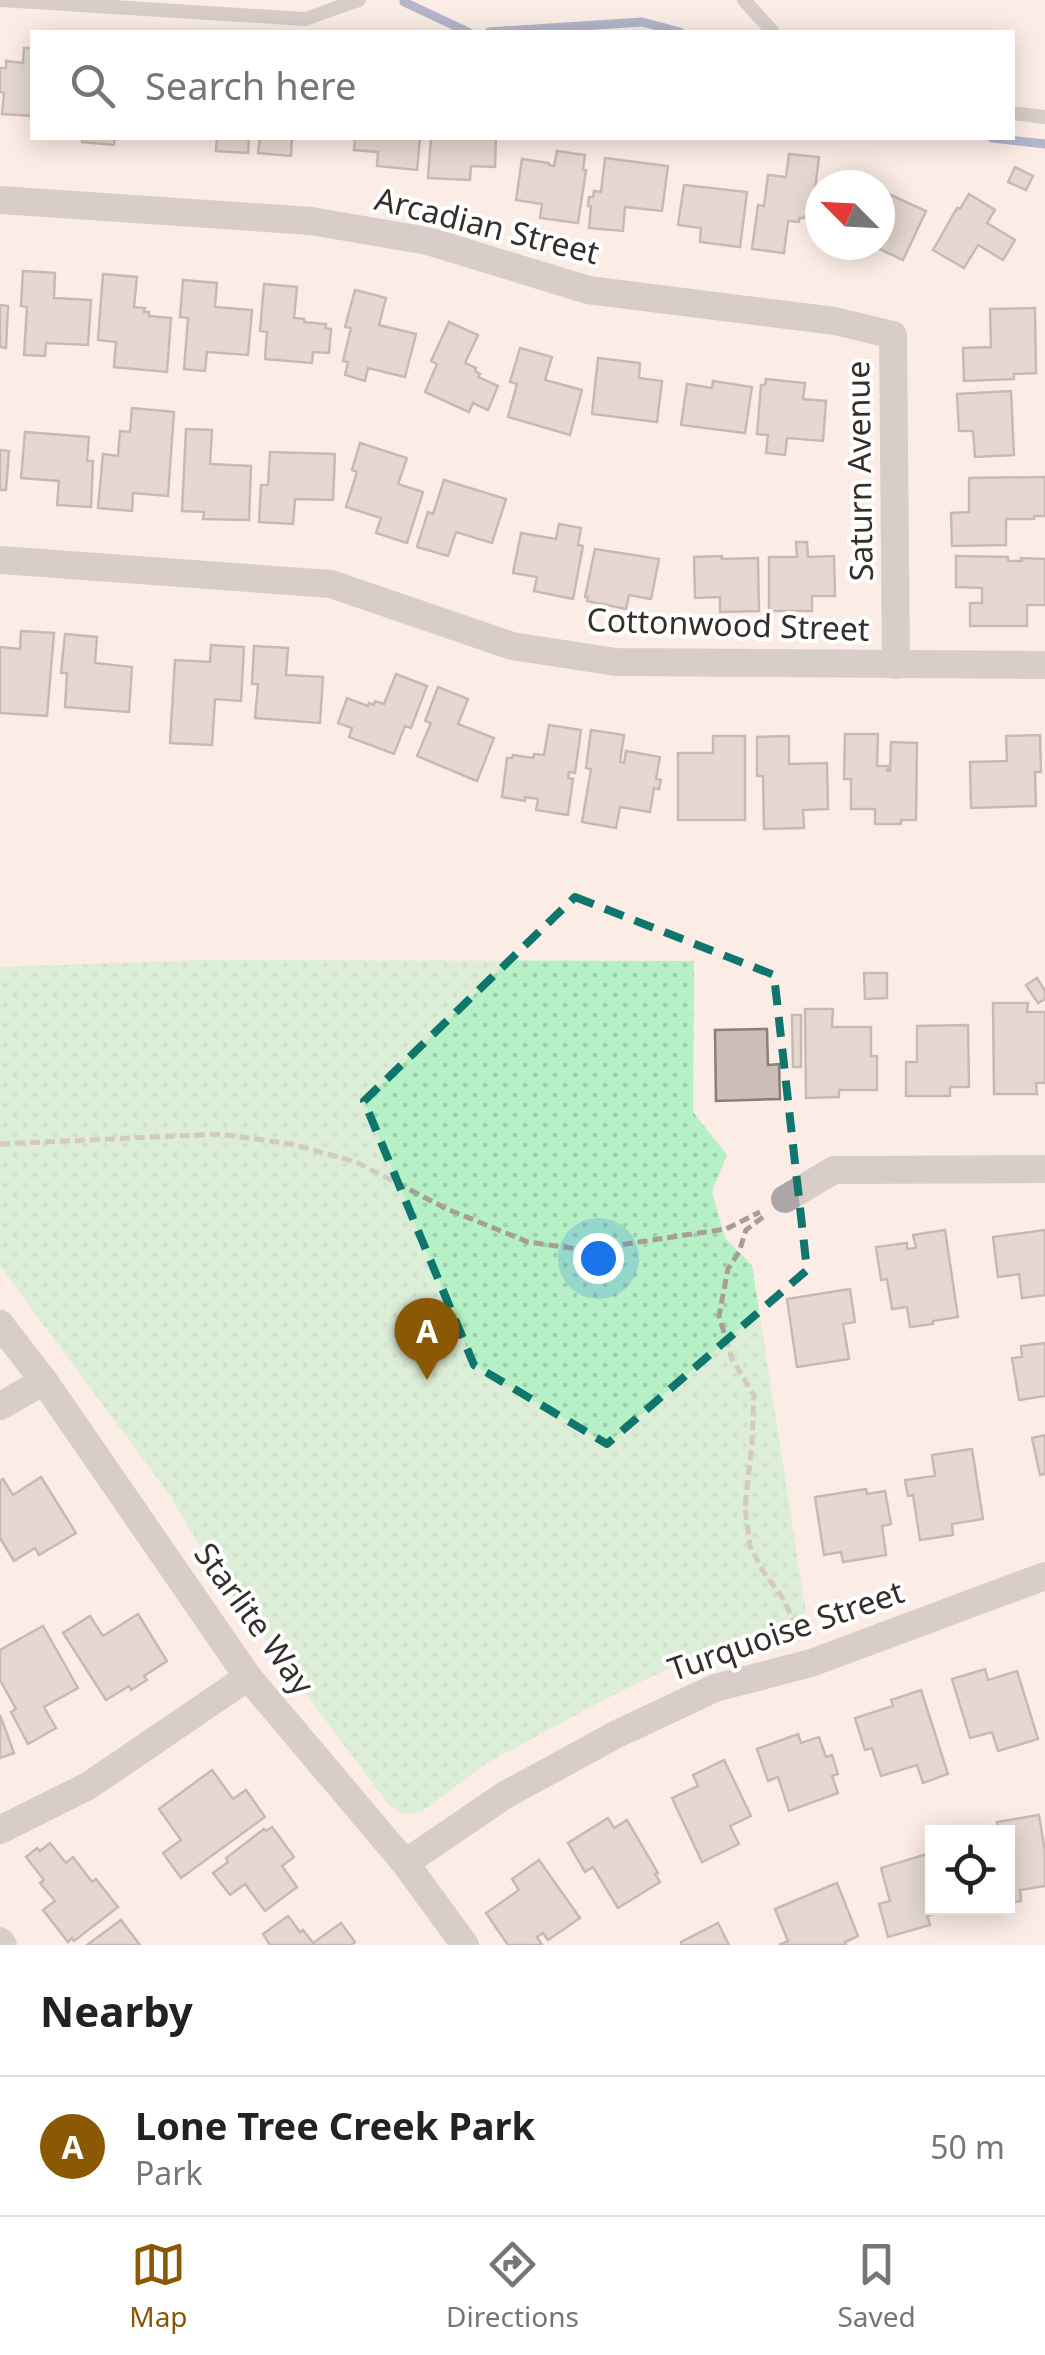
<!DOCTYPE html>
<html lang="en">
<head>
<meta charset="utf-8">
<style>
  body { margin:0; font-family:"Noto Sans",sans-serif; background:#f6f6f6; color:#222 }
  .controls { position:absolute; right:30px; bottom:30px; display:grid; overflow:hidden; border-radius:0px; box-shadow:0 5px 25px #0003 }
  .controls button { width:90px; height:90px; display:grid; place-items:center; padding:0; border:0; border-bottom:2px solid #e0e0e0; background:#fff; color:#222; font:50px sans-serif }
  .compass { position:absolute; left:805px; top:170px; width:90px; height:90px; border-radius:50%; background:#fff; box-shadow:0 5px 25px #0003; rotate:294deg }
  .you { position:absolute; left:598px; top:1258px; width:35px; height:35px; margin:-25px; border:8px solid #fff; border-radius:50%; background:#1a73e8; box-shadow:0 0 0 15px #1a73e833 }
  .badge { display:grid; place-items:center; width:65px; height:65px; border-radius:50%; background:#8b5804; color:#fff; font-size:32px; font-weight:700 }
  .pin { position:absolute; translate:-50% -82px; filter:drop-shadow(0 2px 5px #0008) }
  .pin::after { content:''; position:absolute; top:52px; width:35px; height:30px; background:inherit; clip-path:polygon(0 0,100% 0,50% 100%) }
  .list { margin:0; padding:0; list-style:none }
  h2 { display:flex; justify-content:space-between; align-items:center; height:130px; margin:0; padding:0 40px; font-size:42px }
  h2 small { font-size:32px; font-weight:400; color:#767676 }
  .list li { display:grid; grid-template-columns:65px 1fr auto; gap:30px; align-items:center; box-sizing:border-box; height:140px; padding:0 40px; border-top:2px solid #e0e0e0 }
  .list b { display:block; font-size:38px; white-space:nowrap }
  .list p { margin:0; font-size:32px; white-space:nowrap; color:#767676 }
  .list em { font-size:32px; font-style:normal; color:#767676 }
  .icon { flex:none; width:55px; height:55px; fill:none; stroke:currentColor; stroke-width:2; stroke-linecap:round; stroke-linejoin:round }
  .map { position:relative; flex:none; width:1045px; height:1945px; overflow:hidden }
  .search { position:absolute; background:#fff; box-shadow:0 5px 25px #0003; left:30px; right:30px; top:30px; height:110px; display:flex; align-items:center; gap:25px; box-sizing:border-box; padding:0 35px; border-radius:0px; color:#767676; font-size:38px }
  .sheet { height:270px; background:#fff }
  nav { display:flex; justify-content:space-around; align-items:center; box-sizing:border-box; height:140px; border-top:2px solid #e0e0e0; background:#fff; font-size:28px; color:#767676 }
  nav a { display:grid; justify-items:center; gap:5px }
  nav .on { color:#8b5804 }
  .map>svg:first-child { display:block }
  .park { fill:url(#park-dots) }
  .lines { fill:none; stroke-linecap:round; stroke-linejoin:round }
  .stream { stroke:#5c73a9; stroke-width:9 }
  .building { fill:#cdbfb8; stroke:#8b7d77; stroke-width:2.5 }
  .path { stroke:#a99d98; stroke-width:5; stroke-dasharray:10 5; stroke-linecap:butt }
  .service { stroke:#ada6a7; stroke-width:14 }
  .minor { stroke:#ada6a7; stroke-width:28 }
  .marked { fill:none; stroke:#0f766e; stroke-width:8; stroke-dasharray:20 12; stroke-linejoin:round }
  .labels { text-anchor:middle; stroke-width:8; stroke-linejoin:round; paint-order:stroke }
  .street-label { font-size:32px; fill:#352f2c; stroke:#fff }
</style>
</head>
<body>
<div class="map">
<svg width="1045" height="1945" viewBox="0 0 1045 1945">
  <defs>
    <pattern id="park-dots" width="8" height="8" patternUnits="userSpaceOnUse" patternTransform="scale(2.5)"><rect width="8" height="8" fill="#b6f0c6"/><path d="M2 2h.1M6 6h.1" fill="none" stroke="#9dceaa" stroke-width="1.8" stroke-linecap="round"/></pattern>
  </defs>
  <rect width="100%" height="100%" fill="#fbece5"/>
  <polygon class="park" points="202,960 694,961 693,1112 727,1155 712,1192 725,1238 752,1265 806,1613 700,1653 600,1702 485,1764 423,1811 404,1815 388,1804 218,1576 169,1494 0,1266 0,967"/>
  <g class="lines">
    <g class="stream">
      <polyline points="404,2 468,32"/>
      <polyline points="489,32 642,22 680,32"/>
      <polyline points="992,138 1045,144"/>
    </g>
  </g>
  <g class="building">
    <polygon points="24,48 32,48 32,116 2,114 4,93 0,92 0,68 6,68 6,61 23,63"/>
    <polygon points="82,138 115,138 114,145 82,142"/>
    <polygon points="217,138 249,138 248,153 216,151"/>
    <polygon points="260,138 292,138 291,156 258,153"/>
    <polygon points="355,138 420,138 417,170 377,166 378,152 354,150"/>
    <polygon points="431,138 496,138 495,167 471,166 470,180 428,178"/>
    <polygon points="557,151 585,155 583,170 586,170 578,223 540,218 542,204 516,200 522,159 549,163 549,165 554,166"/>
    <polygon points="789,154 819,157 815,190 820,191 820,218 805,216 805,218 799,218 799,222 788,221 784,253 752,249 758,205 764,206 768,175 786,177"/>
    <polygon points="605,158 668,166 662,211 625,207 623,231 589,228 591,206 588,206 589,197 593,197 594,191 601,192"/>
    <polygon points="1015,167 1033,176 1026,190 1008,182"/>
    <polygon points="684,185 747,192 740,247 700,242 701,228 678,225"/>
    <polygon points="880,190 926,211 903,260 871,245 880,245"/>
    <polygon points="969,194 995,210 987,223 1015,240 1003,260 978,245 964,268 933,250 957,208 960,209"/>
    <polygon points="23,271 55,273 54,298 91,300 88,345 46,343 45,356 24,355 27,307 21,306"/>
    <polygon points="103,274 137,277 134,307 145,308 144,312 149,312 149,316 171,318 167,372 114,367 116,342 98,340"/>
    <polygon points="183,280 217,283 215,307 252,310 248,355 207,352 205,371 184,369 188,318 180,317"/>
    <polygon points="264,284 297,287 294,318 304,319 304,322 326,324 325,328 331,329 329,353 313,352 312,363 265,359 267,332 260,331"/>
    <polygon points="355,290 386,298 379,325 416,334 405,377 368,368 365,381 345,375 348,362 343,361 351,328 345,327"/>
    <polygon points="0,305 8,306 6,348 0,347"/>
    <polygon points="1035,308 1036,373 1014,374 1014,379 964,381 963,348 991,347 990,309"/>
    <polygon points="449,322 478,335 465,363 476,368 475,371 480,374 478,377 498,386 488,410 473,403 469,412 425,392 437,364 431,361"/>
    <polygon points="520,348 552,357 545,380 582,390 570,435 508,417 517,384 510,382"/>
    <polygon points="598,358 640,363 639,378 662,381 657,422 592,414"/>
    <polygon points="766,379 805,383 803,399 826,401 823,441 787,438 785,455 766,453 768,435 757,434 761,385 765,385"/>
    <polygon points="713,381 752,387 745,433 681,425 687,384 712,388"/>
    <polygon points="1011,391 1014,455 975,457 973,431 959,431 957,394"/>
    <polygon points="132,408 174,412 168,496 133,493 132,511 98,508 103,454 118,456 120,431 130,432"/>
    <polygon points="186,429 212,430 210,464 251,466 249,520 203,519 204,512 182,511"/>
    <polygon points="25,432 89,437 87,461 93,461 91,507 57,505 59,481 21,478"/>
    <polygon points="360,443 407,458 398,484 423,492 407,543 376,533 381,518 346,507 357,472 352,470"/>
    <polygon points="0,450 9,451 6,490 0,490"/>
    <polygon points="270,452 335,454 333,500 295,499 293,524 259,522 261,485 268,485"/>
    <polygon points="1045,477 1045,516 1034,516 1034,519 1006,519 1006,545 952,546 951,513 969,512 969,478"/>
    <polygon points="444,480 506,499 492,543 456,532 448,556 417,547 428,512 433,514"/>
    <polygon points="559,524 581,528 578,545 583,546 573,599 534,591 537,577 513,573 521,533 556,539"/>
    <polygon points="796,542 807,542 808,557 834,556 835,596 812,596 812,611 769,611 769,557 797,557"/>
    <polygon points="595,549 659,559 651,599 629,595 626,609 587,601 588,597 585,597"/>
    <polygon points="722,556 722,559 758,558 759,611 720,612 720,597 695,598 694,557"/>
    <polygon points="956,556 1008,557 1008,561 1022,561 1021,558 1045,559 1045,605 1027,605 1027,626 970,626 970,603 982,603 982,588 956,587"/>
    <polygon points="21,631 54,633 47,716 0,713 0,647 20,649"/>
    <polygon points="65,634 97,637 95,663 132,667 129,712 65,707 67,673 61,673"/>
    <polygon points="211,645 244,647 241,701 215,699 212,745 170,743 175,660 210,662"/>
    <polygon points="254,646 288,648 286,675 323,677 320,723 255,718 258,684 252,684"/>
    <polygon points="396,674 427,686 411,728 405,726 394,754 349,737 352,728 338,723 347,698 368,706 369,703 374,705 375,701 384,704"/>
    <polygon points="438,687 468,699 458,724 494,738 477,781 417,756 431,723 425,721"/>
    <polygon points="549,725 581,730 575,773 569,772 568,778 573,779 568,815 536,810 538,799 525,797 525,801 502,797 507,758 512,758 513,755 533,758 534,754 544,755"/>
    <polygon points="591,730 624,735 620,762 624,763 626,751 660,757 656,779 661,780 659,789 654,788 650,812 620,807 616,828 582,822 591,769 586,768"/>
    <polygon points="845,734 878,734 877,766 888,766 887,771 890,771 891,742 917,743 916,820 901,820 901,824 875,824 875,809 851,809 851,779 844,779"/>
    <polygon points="1040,735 1041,772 1035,772 1036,806 971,808 970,762 1007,761 1006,736"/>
    <polygon points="713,736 745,736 745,820 678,820 678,753 713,753"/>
    <polygon points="789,736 789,764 827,763 828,809 803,810 804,828 764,829 763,776 757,776 757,737"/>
    <polygon points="864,973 887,973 887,998 865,999"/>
    <polygon points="1037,978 1045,991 1045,999 1038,1003 1026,985"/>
    <polygon points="993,1003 1028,1003 1027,1012 1045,1012 1045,1083 1036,1083 1037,1094 994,1094"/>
    <polygon points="805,1009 833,1009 832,1027 871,1027 871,1056 877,1056 877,1090 839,1090 839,1097 806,1098"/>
    <polygon points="792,1015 801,1015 801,1067 793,1067"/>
    <polygon points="968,1025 969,1087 950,1087 950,1096 906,1096 906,1062 917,1062 917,1026"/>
    <polygon points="767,1029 768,1065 779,1064 780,1099 716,1101 715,1030"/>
    <polygon points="945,1230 958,1317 933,1321 933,1324 910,1327 907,1307 892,1309 887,1279 881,1280 876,1247 907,1243 907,1249 916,1248 913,1235"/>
    <polygon points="1045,1230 1045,1295 1022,1298 1019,1274 998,1277 993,1237"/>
    <polygon points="850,1289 855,1322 843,1324 849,1359 797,1367 787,1299"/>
    <polygon points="1045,1343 1045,1396 1019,1400 1012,1358 1022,1357 1021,1346"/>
    <polygon points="1045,1435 1045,1474 1040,1475 1032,1438"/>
    <polygon points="972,1449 983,1519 952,1524 953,1535 920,1540 913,1495 908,1496 905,1480 935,1476 932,1455"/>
    <polygon points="41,1477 76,1533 39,1555 35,1548 14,1561 0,1538 0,1481 3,1479 13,1495"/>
    <polygon points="866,1489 867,1494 885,1491 891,1524 882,1526 886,1555 843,1562 841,1552 824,1555 815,1497"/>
    <polygon points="138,1614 167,1661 144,1676 147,1680 131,1690 129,1686 106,1700 63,1633 90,1616 103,1636"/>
    <polygon points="43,1626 78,1688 44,1707 56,1728 28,1744 11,1712 16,1709 0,1680 0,1650"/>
    <polygon points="985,1669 988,1680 1017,1671 1038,1739 998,1751 992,1732 970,1738 952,1679"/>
    <polygon points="921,1690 948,1774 923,1783 917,1765 881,1776 872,1748 865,1750 855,1718 893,1706 891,1700"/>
    <polygon points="0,1715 14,1753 0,1758"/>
    <polygon points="798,1734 801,1743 819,1737 826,1757 832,1755 838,1774 832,1776 838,1793 789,1811 778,1777 768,1781 757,1749"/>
    <polygon points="724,1760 751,1816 730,1826 739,1844 702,1862 672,1798 698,1786 693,1775"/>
    <polygon points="212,1770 233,1799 246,1790 265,1817 181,1878 163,1853 181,1840 159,1809"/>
    <polygon points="1039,1815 1045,1852 1045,1886 1020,1890 1021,1901 1008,1903 1008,1832 999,1832 997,1822"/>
    <polygon points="608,1818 614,1828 627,1820 658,1873 655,1874 660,1882 618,1908 593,1867 585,1872 568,1843"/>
    <polygon points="272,1827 294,1857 282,1866 297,1887 265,1911 245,1884 230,1895 213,1873 228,1862 226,1858 264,1829 266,1831"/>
    <polygon points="50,1843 66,1863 73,1857 92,1882 96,1879 118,1907 74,1941 72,1938 68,1942 43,1910 55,1901 40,1883 44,1880 26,1857 37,1848 40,1851"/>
    <polygon points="930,1853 932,1861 932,1908 945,1908 946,1910 927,1916 930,1925 888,1937 879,1904 890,1901 881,1868"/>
    <polygon points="539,1860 580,1918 548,1940 543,1933 537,1937 542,1945 508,1945 486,1913 519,1890 512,1879"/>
    <polygon points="837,1883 858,1936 845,1942 846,1945 779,1945 788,1941 775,1909"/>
    <polygon points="288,1916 300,1932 303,1930 313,1943 341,1923 355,1942 351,1945 270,1945 263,1934"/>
    <polygon points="121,1920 140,1945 87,1945"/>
    <polygon points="718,1923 729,1945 682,1945 681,1942"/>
  </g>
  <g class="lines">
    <g class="path">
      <polyline points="0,1144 220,1134 291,1144 356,1162 447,1209 528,1242 585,1250 726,1229 760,1212"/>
      <polyline points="763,1217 746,1230 739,1252 728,1269 719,1316 732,1359 754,1395 752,1443 745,1508 750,1546 763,1571 784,1600 802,1640"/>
    </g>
    <g class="service">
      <polyline points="1,0 305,19 359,0"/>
      <polyline points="744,0 773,32"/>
      <polyline points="1012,113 1045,117"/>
    </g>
    <g class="minor">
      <polyline points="0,200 311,221 428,241 588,290 835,321 893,335 896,665"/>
      <polyline points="0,560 331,584 512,646 616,662 1045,665"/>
      <polyline points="785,1199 834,1170 1045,1169"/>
      <polyline points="0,1324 44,1381 248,1677 405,1863 465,1945"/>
      <polyline points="0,1406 44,1381"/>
      <polyline points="0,1830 88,1786 248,1677"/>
      <polyline points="405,1863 505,1795 617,1734 715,1688 811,1663 1045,1576"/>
      <polyline points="0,1941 3,1945"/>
    </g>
  </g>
  <path d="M0 0H1045V1945H0ZM 575,897 L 774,975 L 807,1270 L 607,1444 L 474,1365 L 364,1101 Z" fill="#fbece5" fill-opacity=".55" fill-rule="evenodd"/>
  <path class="marked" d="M 575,897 L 774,975 L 807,1270 L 607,1444 L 474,1365 L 364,1101 Z"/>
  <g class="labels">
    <g class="street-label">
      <text transform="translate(487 226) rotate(14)" y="11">Arcadian Street</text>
      <text transform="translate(860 471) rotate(-91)" y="11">Saturn Avenue</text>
      <text transform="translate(728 625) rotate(2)" y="11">Cottonwood Street</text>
      <text transform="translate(254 1619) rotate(54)" y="11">Starlite Way</text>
      <text transform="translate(786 1631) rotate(-19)" y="11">Turquoise Street</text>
    </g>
  </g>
</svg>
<div class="controls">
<button><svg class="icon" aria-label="locate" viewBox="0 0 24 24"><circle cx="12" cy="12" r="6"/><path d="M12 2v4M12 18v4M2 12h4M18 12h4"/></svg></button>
</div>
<svg class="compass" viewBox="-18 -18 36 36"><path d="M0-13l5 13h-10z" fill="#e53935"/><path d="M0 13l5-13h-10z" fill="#767676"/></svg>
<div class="you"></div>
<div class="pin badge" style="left:427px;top:1380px">A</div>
<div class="search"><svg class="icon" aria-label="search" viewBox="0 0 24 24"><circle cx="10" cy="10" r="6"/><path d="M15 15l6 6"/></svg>Search here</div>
</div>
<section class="sheet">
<h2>Nearby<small></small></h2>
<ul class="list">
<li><span class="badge">A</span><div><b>Lone Tree Creek Park</b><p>Park</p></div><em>50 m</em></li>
</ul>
</section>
<nav>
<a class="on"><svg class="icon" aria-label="map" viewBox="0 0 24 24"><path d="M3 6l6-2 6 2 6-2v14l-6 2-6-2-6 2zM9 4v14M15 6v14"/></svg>Map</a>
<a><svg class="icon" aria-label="directions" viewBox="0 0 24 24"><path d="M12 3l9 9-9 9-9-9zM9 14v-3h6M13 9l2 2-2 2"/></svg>Directions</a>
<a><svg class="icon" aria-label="saved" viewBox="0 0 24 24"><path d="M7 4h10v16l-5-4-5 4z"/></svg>Saved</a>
</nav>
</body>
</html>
